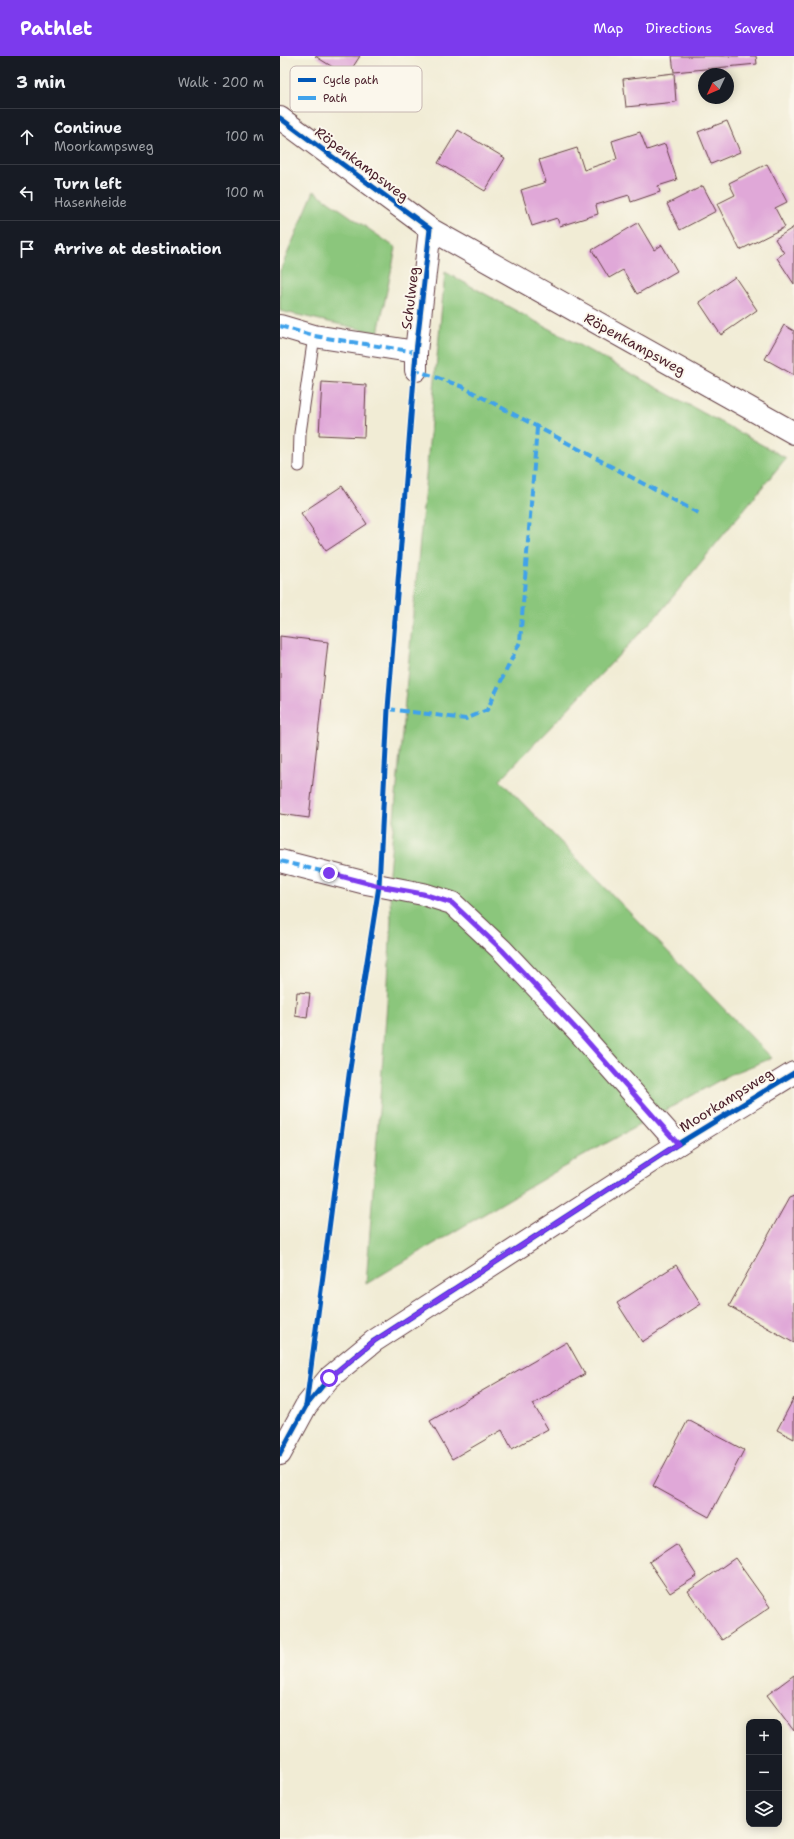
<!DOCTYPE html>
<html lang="en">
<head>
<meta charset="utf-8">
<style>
  body { margin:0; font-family:"Shantell Sans",sans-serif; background:#20242c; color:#f1f3f6 }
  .controls { position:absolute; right:12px; bottom:12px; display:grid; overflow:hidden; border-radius:8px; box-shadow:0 2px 10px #0003 }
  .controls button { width:36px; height:36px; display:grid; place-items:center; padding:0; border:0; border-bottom:1px solid #363941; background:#171b24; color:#f1f3f6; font:20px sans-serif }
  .compass { position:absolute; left:418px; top:12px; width:36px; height:36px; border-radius:50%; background:#171b24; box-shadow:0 2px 10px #0003; rotate:226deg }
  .stop { position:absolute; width:12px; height:12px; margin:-9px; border:3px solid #7c3aed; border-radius:50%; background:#fff }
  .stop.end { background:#7c3aed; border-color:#fff; box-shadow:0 1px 4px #0008 }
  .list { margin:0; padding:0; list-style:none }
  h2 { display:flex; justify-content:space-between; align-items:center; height:52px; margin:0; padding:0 16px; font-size:17px }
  h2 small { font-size:13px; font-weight:400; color:#9ea1a6 }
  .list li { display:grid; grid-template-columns:26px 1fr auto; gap:12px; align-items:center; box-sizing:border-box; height:56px; padding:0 16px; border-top:1px solid #363941 }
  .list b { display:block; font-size:15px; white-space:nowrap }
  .list p { margin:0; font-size:13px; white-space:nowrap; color:#9ea1a6 }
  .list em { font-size:13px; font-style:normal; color:#9ea1a6 }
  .icon { flex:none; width:22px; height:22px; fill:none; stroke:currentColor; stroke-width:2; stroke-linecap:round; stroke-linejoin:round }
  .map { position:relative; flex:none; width:514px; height:1783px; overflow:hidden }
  header { display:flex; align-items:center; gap:24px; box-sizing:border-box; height:56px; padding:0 20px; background:#7c3aed; color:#fff }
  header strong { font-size:19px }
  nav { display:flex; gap:22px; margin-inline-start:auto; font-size:14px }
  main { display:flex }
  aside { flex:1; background:#171b24 }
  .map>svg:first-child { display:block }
  .green { fill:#8bc67b; stroke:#6a7253 }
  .building { fill:#e0a8d8 }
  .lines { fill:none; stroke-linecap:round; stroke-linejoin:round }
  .service-casing { stroke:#633e44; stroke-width:13 }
  .minor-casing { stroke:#633e44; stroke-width:24 }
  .service { stroke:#fff; stroke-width:11 }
  .minor { stroke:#fff; stroke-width:22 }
  .quiet { stroke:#40a2eb; stroke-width:4; stroke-dasharray:8 4; stroke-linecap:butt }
  .cycleway-casing { stroke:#fbf7ec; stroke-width:8 }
  .cycleway { stroke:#0057b8; stroke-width:5 }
  .route { stroke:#7c3aed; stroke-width:5 }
  .labels { text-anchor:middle; stroke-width:4; stroke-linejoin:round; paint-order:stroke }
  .street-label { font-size:14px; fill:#4a1f2b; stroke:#fbf7ec }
  .key { fill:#fbf7ec; stroke:#c6b6b2; stroke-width:1 }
  .key-label { font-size:11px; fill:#4a1f2b }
</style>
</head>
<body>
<header>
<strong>Pathlet</strong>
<nav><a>Map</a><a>Directions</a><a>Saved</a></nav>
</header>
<main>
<aside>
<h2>3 min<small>Walk · 200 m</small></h2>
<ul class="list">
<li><svg class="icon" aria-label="ahead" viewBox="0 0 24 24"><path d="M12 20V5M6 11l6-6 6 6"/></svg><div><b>Continue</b><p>Moorkampsweg</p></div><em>100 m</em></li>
<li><svg class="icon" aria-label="left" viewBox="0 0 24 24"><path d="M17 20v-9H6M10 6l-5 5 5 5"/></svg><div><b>Turn left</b><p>Hasenheide</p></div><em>100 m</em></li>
<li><svg class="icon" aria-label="arrive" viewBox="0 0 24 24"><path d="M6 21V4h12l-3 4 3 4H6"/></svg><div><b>Arrive at destination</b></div></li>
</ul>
</aside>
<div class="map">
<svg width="514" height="1783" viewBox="0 0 514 1783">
  <rect width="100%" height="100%" fill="#fbf7ec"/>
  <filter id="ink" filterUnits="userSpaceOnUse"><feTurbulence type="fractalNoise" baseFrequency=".025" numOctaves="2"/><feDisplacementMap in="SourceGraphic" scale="8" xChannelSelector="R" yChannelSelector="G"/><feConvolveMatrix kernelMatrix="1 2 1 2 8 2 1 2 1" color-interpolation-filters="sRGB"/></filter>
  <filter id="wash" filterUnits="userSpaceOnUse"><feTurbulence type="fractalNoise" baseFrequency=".012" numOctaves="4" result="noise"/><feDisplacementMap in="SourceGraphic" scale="16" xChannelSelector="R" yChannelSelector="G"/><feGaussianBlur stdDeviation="0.9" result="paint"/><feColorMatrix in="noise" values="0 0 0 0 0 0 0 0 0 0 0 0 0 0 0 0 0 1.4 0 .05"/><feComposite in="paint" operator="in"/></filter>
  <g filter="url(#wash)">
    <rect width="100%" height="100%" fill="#f1ecd5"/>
    <g class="green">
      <polygon points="34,135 116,192 98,277 0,255 0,215"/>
      <polygon points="165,216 506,402 382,554 220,724 492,1002 449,1019 280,1113 86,1228 107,947 111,863 109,816"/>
    </g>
    <g id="blocks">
      <g class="building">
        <polygon points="35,0 80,0 67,20"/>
        <polygon points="392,0 476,0 477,8 394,16"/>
        <polygon points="394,17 396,46 346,51 343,23"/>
        <polygon points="447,65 460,96 431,108 418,76"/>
        <polygon points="178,74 225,102 205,135 158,107"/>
        <polygon points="360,76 367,94 385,88 397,124 378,130 380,136 351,146 349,139 316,149 318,158 280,170 277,162 252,170 241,134 266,126 259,104 297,92 304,114 337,103 332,85"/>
        <polygon points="487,108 507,146 495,152 505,171 460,194 437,148 455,139 449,127"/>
        <polygon points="423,130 436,155 400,174 387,148"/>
        <polygon points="358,167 374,194 382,189 397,215 357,238 343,214 329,222 312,194"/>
        <polygon points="514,171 514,228 497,202 504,197 495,183"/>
        <polygon points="455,221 477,254 441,279 419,246"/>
        <polygon points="504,269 514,275 514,319 485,303"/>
        <polygon points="42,326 86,329 84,381 39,379"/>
        <polygon points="62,430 87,468 46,495 21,457"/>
        <polygon points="0,580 48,586 29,762 0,758"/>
        <polygon points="17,936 30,937 27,962 15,960"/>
        <polygon points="514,1140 514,1287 449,1250 509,1142"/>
        <polygon points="396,1209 421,1248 362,1286 337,1247"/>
        <polygon points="287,1286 305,1318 253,1348 268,1373 232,1393 222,1374 172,1403 150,1365"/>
        <polygon points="514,1342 514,1383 497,1374"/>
        <polygon points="408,1364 464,1394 429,1461 373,1430"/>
        <polygon points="396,1488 417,1520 390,1537 369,1506"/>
        <polygon points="455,1502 490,1551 442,1584 408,1535"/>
        <polygon points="514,1619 514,1675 487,1639"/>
      </g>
    </g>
  </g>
  <g filter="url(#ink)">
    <use href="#blocks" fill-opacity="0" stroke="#633e44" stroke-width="1"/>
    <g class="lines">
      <defs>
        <polyline id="service" points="19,410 20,377 34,280"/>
        <g id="minor">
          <polyline points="0,62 150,173 514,377"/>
          <polyline points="0,270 34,280 136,296"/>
          <polyline points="136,314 136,296 150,173"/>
          <polyline points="0,805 86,827 143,838 172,847 222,894 299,976 398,1088"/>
          <polyline points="0,1398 26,1350 49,1322 94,1285 398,1088 514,1017"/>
        </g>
      </defs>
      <use href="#service" class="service-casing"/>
      <use href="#minor" class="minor-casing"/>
      <use href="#service" class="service"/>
      <use href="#minor" class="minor"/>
      <g class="quiet">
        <polyline points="0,270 34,280 136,296"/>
        <polyline points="135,317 136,314 183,331 420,458"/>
        <polyline points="108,653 186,663 207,654 240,586 257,372"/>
        <polyline points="0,805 49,817"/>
      </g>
      <defs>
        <g id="cycleway">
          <polyline points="0,62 150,173 136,296 108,653 99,830 69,1019 26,1350"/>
          <polyline points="0,1398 26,1350 49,1322 94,1285 398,1088 514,1017"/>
        </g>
      </defs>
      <use href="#cycleway" class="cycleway-casing"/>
      <use href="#cycleway" class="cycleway"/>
    </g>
  </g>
  <g class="lines" filter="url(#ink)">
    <polyline class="route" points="49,1322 94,1285 398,1088 299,976 222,894 172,847 143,838 99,830 49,817"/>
  </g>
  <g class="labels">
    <g class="street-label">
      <text transform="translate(82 108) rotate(37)" y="5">Röpenkampsweg</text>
      <text transform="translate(130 242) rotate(-83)" y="5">Schulweg</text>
      <text transform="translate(355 288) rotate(29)" y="5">Röpenkampsweg</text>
      <text transform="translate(446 1044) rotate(-32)" y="5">Moorkampsweg</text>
    </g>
  </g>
  <rect x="10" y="10" width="132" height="46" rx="6" class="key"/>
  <rect x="18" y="22" width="18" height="4" fill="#0057b8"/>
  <rect x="18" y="40" width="18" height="4" fill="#40a2eb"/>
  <g class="key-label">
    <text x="43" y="28">Cycle path</text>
    <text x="43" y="46">Path</text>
  </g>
</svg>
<div class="controls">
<button>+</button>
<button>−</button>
<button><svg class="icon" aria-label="layers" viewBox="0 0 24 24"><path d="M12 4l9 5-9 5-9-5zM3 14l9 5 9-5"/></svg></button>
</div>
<svg class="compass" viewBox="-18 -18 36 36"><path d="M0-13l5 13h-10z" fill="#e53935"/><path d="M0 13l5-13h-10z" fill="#9ea1a6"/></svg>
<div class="stop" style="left:49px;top:1322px"></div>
<div class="stop end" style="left:49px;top:817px"></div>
</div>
</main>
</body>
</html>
